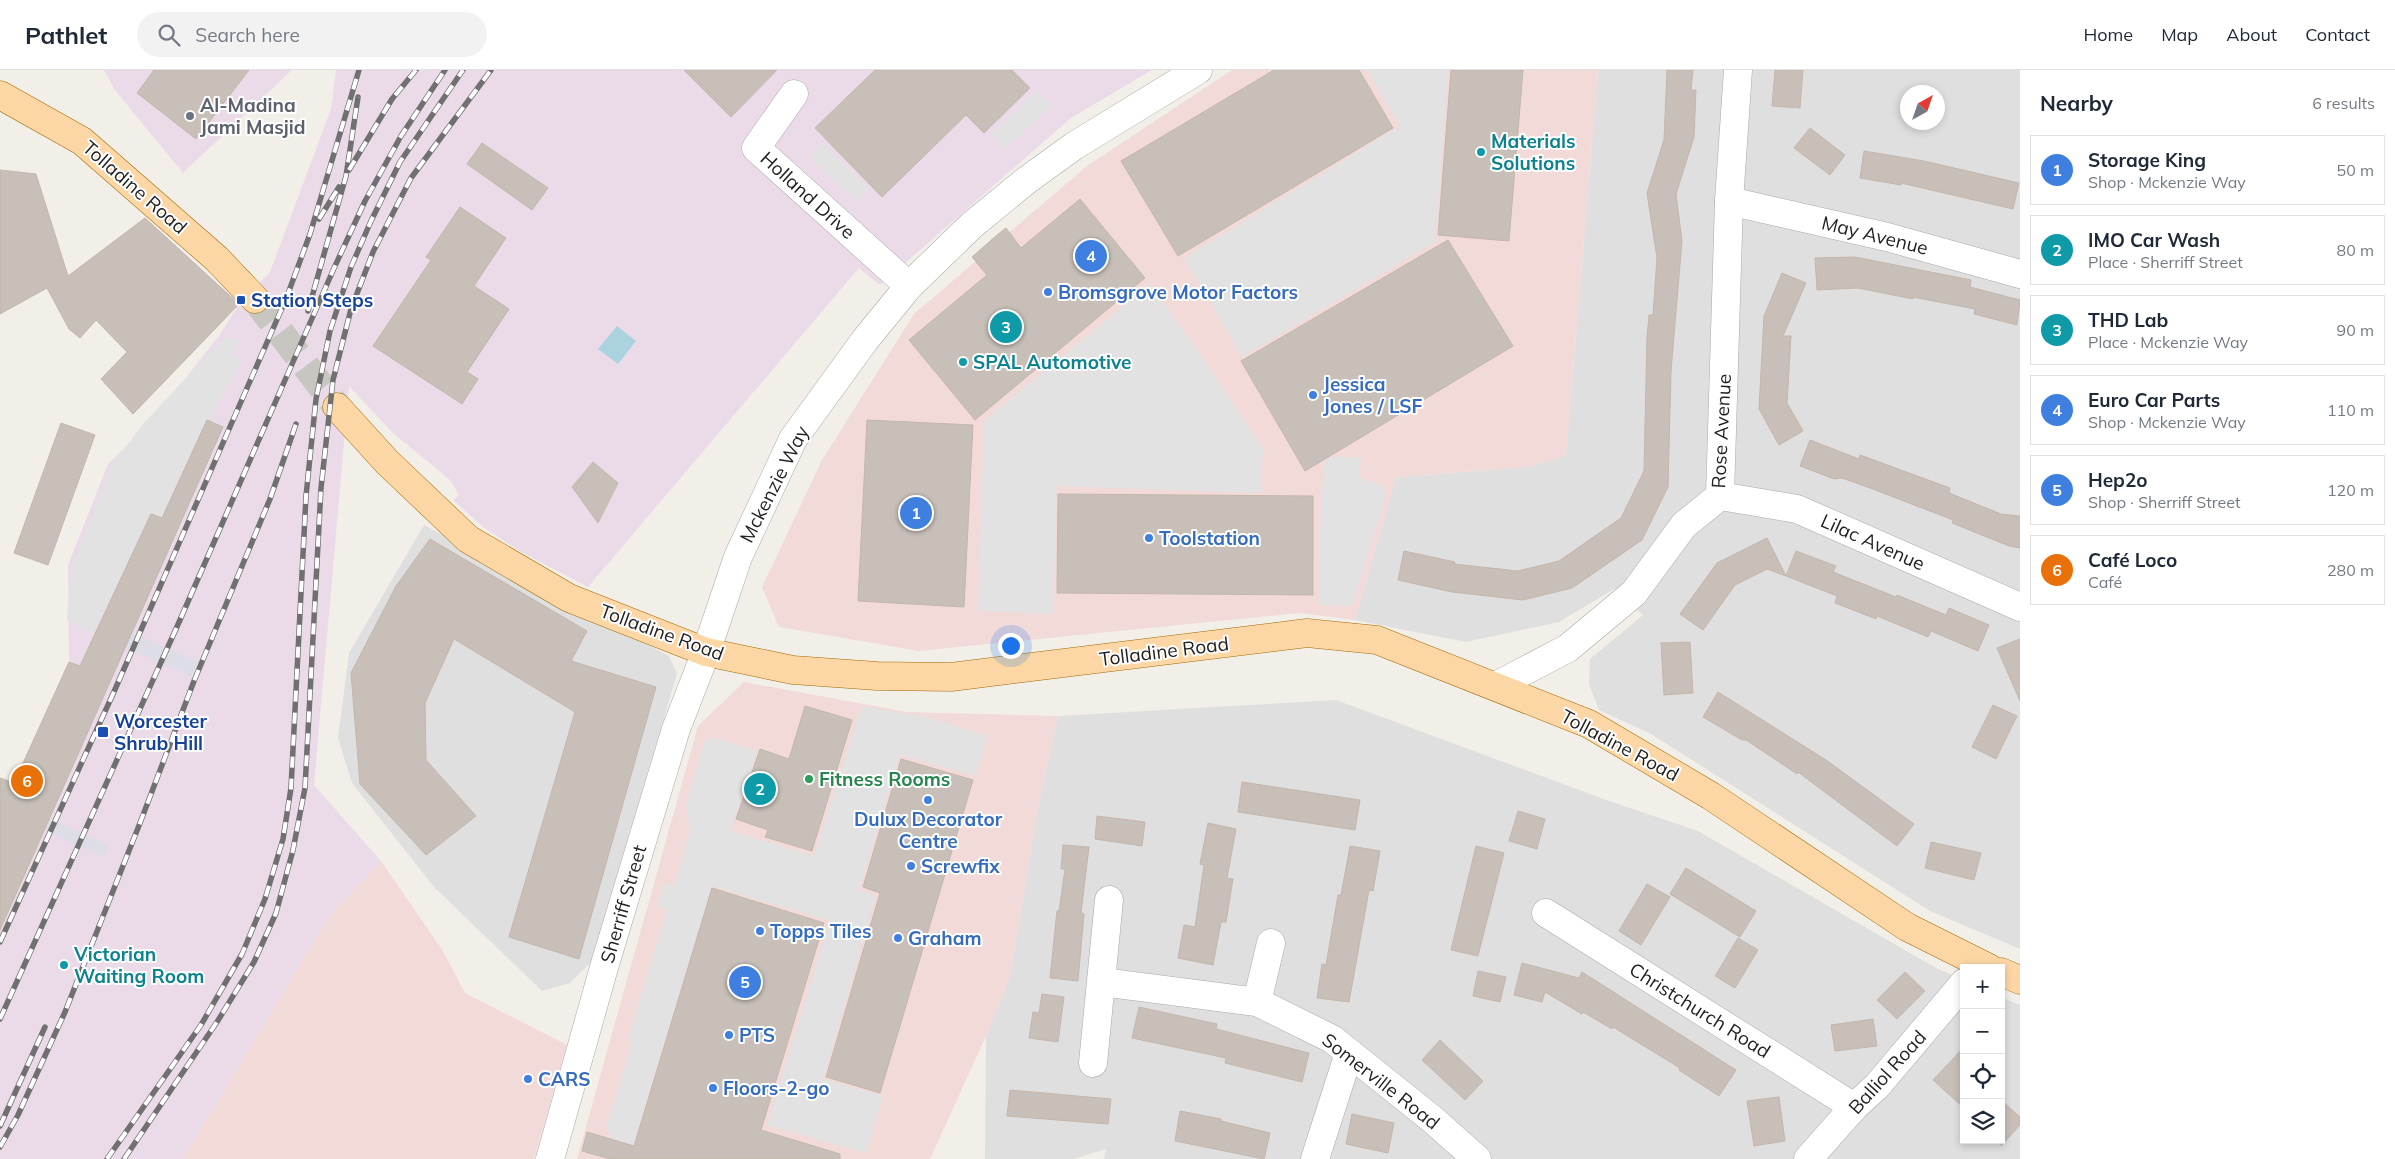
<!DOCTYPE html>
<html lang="en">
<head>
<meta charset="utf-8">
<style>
  body { margin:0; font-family:Mulish,sans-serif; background:#f2f2f3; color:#1f2937 }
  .controls { position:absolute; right:15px; bottom:15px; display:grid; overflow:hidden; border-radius:0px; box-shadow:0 2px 8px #0003 }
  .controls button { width:45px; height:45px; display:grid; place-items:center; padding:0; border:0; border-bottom:1px solid #e0e1e3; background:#fff; color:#1f2937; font:25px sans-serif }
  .compass { position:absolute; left:1900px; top:15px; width:45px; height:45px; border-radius:50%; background:#fff; box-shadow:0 2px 8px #0003; rotate:40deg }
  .you { position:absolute; left:1010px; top:575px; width:18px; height:18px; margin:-12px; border:4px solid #fff; border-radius:50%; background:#1a73e8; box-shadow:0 0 0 8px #1a73e833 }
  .badge { display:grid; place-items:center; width:32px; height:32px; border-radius:50%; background:#db2777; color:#fff; font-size:16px; font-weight:700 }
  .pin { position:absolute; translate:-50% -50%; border:2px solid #fff; box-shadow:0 1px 5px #0006 }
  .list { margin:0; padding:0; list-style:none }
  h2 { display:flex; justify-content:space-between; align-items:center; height:65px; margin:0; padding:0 20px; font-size:21px }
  h2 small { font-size:16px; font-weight:400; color:#747a83 }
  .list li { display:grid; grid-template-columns:32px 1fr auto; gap:15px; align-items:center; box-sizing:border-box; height:70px; margin:0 10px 10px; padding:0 10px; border:1px solid #e0e1e3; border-radius:0px }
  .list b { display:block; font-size:19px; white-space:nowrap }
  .list p { margin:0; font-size:16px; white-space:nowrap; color:#747a83 }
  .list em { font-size:16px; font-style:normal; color:#747a83 }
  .icon { flex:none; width:28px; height:28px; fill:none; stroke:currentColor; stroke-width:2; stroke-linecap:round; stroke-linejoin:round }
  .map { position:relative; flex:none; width:2020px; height:1089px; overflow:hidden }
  header { display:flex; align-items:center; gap:30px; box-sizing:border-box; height:70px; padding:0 25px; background:#fff; border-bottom:1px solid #e0e1e3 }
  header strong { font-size:24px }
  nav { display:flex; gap:28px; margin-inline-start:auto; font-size:18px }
  .search { width:350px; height:45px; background:#f2f2f3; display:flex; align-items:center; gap:12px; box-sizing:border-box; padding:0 18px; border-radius:28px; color:#747a83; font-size:19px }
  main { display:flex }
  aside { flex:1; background:#fff }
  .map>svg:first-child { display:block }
  .residential { fill:#e0dfdf; fill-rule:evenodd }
  .commercial { fill:#f2dad9 }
  .industrial { fill:#ebdbe8 }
  .parking { fill:#e2e2e2 }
  .plaza { fill:#dddde8 }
  .water { fill:#aad3df }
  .building { fill:#c7bfb8; stroke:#c4b6ab }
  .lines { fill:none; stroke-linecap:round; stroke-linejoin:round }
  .major-tunnel { stroke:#c8c6c1; stroke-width:28; stroke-dasharray:28 14; stroke-linecap:butt }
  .minor-casing { stroke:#a9a9a9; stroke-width:29 }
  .major-casing { stroke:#a06b00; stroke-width:29 }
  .minor { stroke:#fff; stroke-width:28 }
  .major { stroke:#fcd6a4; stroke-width:28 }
  .rail-casing { stroke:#707070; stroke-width:5.5 }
  .rail { stroke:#fff; stroke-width:4; stroke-dasharray:11; stroke-linecap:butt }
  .worship-dot { fill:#6b7280; stroke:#fff; stroke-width:2 }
  .culture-dot { fill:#0f9aa8; stroke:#fff; stroke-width:2 }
  .shop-dot { fill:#3f7fe0; stroke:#fff; stroke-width:2 }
  .transit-dot { fill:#1a4fb4; stroke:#fff; stroke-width:2 }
  .leisure-dot { fill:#2e9e5b; stroke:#fff; stroke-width:2 }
  .labels { text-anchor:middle; stroke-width:4; stroke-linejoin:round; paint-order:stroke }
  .worship-label { font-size:19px; font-weight:bold; fill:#5b616d; stroke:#fff; text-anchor:start }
  .culture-label { font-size:19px; font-weight:bold; fill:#0d838f; stroke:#fff; text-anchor:start }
  .street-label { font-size:19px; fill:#222; stroke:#fff }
  .shop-label { font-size:19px; font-weight:bold; fill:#366cbe; stroke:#fff; text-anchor:start }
  .transit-label { font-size:19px; font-weight:bold; fill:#164399; stroke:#fff; text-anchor:start }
  .leisure-label { font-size:19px; font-weight:bold; fill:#27864d; stroke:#fff; text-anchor:start }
</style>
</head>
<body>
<header>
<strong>Pathlet</strong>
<div class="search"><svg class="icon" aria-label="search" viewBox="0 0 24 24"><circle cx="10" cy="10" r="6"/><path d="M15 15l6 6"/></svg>Search here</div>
<nav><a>Home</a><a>Map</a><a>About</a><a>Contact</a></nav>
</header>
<main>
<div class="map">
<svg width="2020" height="1089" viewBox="0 0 2020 1089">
  <rect width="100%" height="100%" fill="#f2efe9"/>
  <g class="residential">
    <path d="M 1598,0 L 2020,0 L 2020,879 L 1930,841 L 1651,664 L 1599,640 L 1589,614 L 1590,589 L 1643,545 L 1614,519 L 1559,552 L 1466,572 L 1355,550 L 1396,407 L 1530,397 L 1566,385 ZM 1908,22 L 1938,22 L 1938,52 L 1908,52 Z"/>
    <polygon points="424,455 669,586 677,604 591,892 570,913 542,921 434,817 352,713 338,668 349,583"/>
    <polygon points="1336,630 1609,731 1698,761 1936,898 1964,910 1964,1070 2001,1070 2001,927 2020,935 2020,1089 1104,1089 1106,1079 1074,1089 985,1089 986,966 1010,907 1038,737 1058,646"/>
  </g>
  <g class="commercial">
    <polygon points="1232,0 1598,0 1566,385 1530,397 1396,407 1355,550 1299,543 919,581 779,557 762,517 822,390 914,244 1087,96"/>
    <polygon points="744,612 907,642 1058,646 1038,737 1010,907 986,966 930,1089 577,1089 698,656"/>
    <polygon points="381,791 443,881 465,923 567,975 534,1089 183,1089 328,848"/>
  </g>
  <g class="industrial">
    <polygon points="104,0 292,0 183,103 115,20"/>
    <polygon points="336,0 1152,0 1071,48 880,215 859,198 588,517 516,479 482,456 453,430 459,425 450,410 393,363 349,316 314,715 381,791 328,848 183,1089 0,1089 0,708 14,713 69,592 68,495 108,394 146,358 219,266 239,234 270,202 331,39"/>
  </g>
  <g class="parking">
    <polygon points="1367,0 1448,0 1435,172 1242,287 1184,188 1400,56"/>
    <polygon points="1037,20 1052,35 1005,79 991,64"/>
    <polygon points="822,73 870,118 857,132 809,87"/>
    <polygon points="1150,214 1198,281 1263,379 1261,423 1057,416 1053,544 978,541 984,351"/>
    <polygon points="225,267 239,271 232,284 242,291 198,369 162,448 150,444 94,564 67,550 72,497 112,396 142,355"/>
    <polygon points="1333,386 1361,388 1359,407 1382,416 1386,425 1352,536 1319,535 1321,429 1325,391"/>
    <polygon points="862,636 927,647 987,666 976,706 900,685 859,820 876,825 823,1009 883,1026 866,1083 767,1055 830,851 712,816 629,1089 608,1089 613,1071 606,1057 631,977 629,966 667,839 657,836 665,812 675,815 690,760 686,737 704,672 712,667 757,681 731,761 814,786"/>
  </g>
  <g class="plaza">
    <polygon points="101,549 198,592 191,606 94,564"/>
    <polygon points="33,742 109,775 104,787 28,753"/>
  </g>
  <polygon class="water" points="617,256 636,271 618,294 598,279"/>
  <g class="building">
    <polygon points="154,0 249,0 196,69 137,23"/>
    <polygon points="684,0 777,0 731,47"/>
    <polygon points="875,0 1012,0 1030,18 984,63 966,45 882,127 815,58"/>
    <polygon points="1274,0 1359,0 1393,58 1178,186 1121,91"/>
    <polygon points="1451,0 1523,0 1509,171 1438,165"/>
    <polygon points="1667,0 1693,0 1691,20 1696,20 1694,67 1676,124 1682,171 1671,301 1668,417 1642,470 1572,518 1523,530 1452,522 1398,510 1404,481 1455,492 1454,494 1518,501 1559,491 1621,448 1644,401 1647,267 1649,245 1653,245 1657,188 1647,123 1664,70"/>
    <polygon points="1775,0 1803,0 1800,38 1772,36"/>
    <polygon points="1810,58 1845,85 1830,105 1794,78"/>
    <polygon points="482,73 548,118 532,140 467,94"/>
    <polygon points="1864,81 1924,91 2019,113 2013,139 1901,113 1901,115 1860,108"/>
    <polygon points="0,100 36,104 68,206 145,148 239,234 133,344 101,309 127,282 96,250 80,268 69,259 47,218 0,244"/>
    <polygon points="1080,129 1145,208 975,350 909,270 987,205 972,187 997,165 1006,158 1021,178"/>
    <polygon points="460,137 506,168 474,216 509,239 467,302 478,309 462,334 373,276 431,190 426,187"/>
    <polygon points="1448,170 1513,276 1305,401 1241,291"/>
    <polygon points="1855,187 1971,210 1970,217 2020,230 2017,255 1974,244 1975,239 1913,227 1913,229 1858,218 1817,220 1815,188"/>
    <polygon points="1782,203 1806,213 1783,266 1791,266 1787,333 1803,361 1779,375 1759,339 1764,246"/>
    <polygon points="207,350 223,357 0,860 0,708 14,713 69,592 80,596 151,444 162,448"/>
    <polygon points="867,350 973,355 964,537 858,531"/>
    <polygon points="61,353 95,365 48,495 14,483"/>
    <polygon points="1810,370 1859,389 1860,385 1950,418 1949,423 2001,444 2020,446 2020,478 2009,476 1952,453 1953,450 1870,418 1842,408 1834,409 1800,396"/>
    <polygon points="593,392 618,413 598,453 572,417"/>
    <polygon points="1058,424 1313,426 1313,525 1057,523"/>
    <polygon points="1767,468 1786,506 1767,499 1735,515 1703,560 1680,544 1717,493"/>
    <polygon points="430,469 587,561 571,591 656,617 579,889 509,867 575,642 454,569 425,633 426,690 476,746 426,785 360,714 351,603 396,516"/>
    <polygon points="1796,481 1836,496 1833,502 1896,527 1897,525 1946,545 1949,538 1989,555 1978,581 1931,561 1928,567 1877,546 1876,549 1835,533 1837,526 1786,506"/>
    <polygon points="2020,569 2020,631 1997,578"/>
    <polygon points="1690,572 1693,623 1664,625 1661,573"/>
    <polygon points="1718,622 1826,690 1914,754 1897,776 1798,702 1797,704 1746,670 1742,670 1703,647"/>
    <polygon points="1993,635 2017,646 1996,689 1972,677"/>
    <polygon points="805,636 852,650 812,781 765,767 768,760 736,749 760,679 789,689"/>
    <polygon points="901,689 973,710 880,1023 826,1007 880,823 863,817"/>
    <polygon points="1242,712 1360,730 1355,760 1238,742"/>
    <polygon points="1518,741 1545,749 1537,779 1509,771"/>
    <polygon points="1097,746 1145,752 1142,776 1095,769"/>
    <polygon points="1208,753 1236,759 1227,808 1233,809 1226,852 1221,852 1213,895 1178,888 1184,855 1195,857 1204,795 1200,794"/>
    <polygon points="1931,772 1981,783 1974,810 1925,798"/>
    <polygon points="1063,775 1089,777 1081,843 1084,844 1078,911 1050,908 1057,841 1059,841 1065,799 1061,799"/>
    <polygon points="1350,776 1380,781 1373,821 1369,820 1349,932 1317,928 1322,894 1326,895 1338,825 1341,825"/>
    <polygon points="1476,776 1504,783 1478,886 1451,880"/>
    <polygon points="1686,798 1756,841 1740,867 1670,824"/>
    <polygon points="1647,814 1670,827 1641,875 1619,861"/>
    <polygon points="712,818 824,853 761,1060 840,1084 840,1089 610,1089 582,1081 587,1062 634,1076"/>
    <polygon points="1738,868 1758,880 1735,918 1715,906"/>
    <polygon points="1522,893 1579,908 1582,902 1736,1000 1719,1026 1679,1000 1680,998 1613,957 1612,959 1583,942 1582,944 1545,922 1542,932 1514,925"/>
    <polygon points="1478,901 1506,907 1500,932 1473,926"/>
    <polygon points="1905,902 1925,921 1897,949 1877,930"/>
    <polygon points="1042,924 1064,927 1058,972 1029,968 1033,942 1039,943"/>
    <polygon points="1139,937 1217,954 1216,959 1309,983 1302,1012 1225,993 1226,988 1132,968"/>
    <polygon points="1873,949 1877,976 1835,981 1831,955"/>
    <polygon points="1440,970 1483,1011 1465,1030 1422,990"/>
    <polygon points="1964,977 1964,1038 1933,1010"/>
    <polygon points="1010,1020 1111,1029 1108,1054 1007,1046"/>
    <polygon points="1779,1027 1785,1071 1754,1076 1747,1031"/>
    <polygon points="2001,1030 2020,1047 2020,1055 2001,1076"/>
    <polygon points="1180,1041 1221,1049 1221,1051 1270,1063 1264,1089 1175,1071"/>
    <polygon points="1352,1044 1394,1053 1388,1083 1346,1074"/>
  </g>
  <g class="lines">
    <polyline class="major-tunnel" points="255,229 337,337"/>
    <defs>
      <g id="minor">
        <polyline points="794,24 756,78 909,216"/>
        <polyline points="1729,131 1887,167 2020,204"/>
        <polyline points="1720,426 1797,439 2020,537"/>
        <polyline points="1496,616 1568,578 1634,523 1684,455 1720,426 1729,131 1738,0"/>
        <polyline points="1546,843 1854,1037"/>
        <polyline points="1102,912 1257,932 1332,969 1432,1049 1477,1089"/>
        <polyline points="1257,932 1271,873"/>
        <polyline points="1093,993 1109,830"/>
        <polyline points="550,1089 605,894 676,659 706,582 738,487 793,369 865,270 909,216 972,155 1027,110 1074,76 1198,0"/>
        <polyline points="1315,1089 1349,983"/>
        <polyline points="1808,1089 1854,1037 1877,1016 1964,913"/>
      </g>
      <g id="major">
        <polyline points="0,25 82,71 217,189 255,229"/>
        <polyline points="337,337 387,392 468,469 569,528 706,582 793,600 877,606 951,607 1307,563 1377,570 1589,654 1711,726 1907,857 1989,898"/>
        <polyline points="2001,902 2020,910"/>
      </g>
    </defs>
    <use href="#minor" class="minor-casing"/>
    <use href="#major" class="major-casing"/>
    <use href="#minor" class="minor"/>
    <use href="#major" class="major"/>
    <defs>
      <g id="rail">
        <polyline points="349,100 392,29 416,0"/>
        <polyline points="319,149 339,117"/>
        <polyline points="308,241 346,106 358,27"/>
        <polyline points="0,872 113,624 286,229 310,164 359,0"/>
        <polyline points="0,949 176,559 335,196 365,131 401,66 445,0"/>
        <polyline points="0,1056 45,957"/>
        <polyline points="0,1077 18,1045 65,942 140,753 194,611 270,429 296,354"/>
        <polyline points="107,1089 201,955 242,884 265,829 283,769 291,718 306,426 316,329 330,261 351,197 371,151 400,92 463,0"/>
        <polyline points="124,1089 217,952 254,892 276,843 293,780 305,718 321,418 333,310 351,239 373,182 411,108 491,0"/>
      </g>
    </defs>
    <use href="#rail" class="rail-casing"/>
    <use href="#rail" class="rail"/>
  </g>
  <circle class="worship-dot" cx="190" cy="46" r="5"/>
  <g class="culture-dot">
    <circle cx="1481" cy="82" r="5"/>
    <circle cx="963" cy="292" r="5"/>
    <circle cx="64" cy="895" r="5"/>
  </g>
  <g class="shop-dot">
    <circle cx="1048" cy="222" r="5"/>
    <circle cx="1313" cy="325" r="5"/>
    <circle cx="1149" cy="468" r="5"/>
    <circle cx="928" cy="730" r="5"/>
    <circle cx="911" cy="796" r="5"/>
    <circle cx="760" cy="861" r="5"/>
    <circle cx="898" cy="868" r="5"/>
    <circle cx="729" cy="965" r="5"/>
    <circle cx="528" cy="1009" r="5"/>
    <circle cx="713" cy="1018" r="5"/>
  </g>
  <g class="transit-dot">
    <rect x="236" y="225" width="10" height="10" rx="2.5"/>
    <rect x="97" y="656" width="12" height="12" rx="2.5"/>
  </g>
  <circle class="leisure-dot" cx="809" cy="709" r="5"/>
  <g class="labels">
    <g class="worship-label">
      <text x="200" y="42">Al-Madina<tspan x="200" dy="22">Jami Masjid</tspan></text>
    </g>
    <g class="culture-label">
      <text x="1491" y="78">Materials<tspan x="1491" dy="22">Solutions</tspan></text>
      <text x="973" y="299">SPAL Automotive</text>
      <text x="74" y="891">Victorian<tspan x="74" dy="22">Waiting Room</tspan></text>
    </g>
    <g class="street-label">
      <text transform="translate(135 117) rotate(41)" y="7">Tolladine Road</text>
      <text transform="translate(808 125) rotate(42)" y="7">Holland Drive</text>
      <text transform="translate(1875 165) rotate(14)" y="7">May Avenue</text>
      <text transform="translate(1721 361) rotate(-87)" y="7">Rose Avenue</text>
      <text transform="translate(774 414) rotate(-63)" y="7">Mckenzie Way</text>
      <text transform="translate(1873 472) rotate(24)" y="7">Lilac Avenue</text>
      <text transform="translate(662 562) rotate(20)" y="7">Tolladine Road</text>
      <text transform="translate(1164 581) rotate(-7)" y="7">Tolladine Road</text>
      <text transform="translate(1620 675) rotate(28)" y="7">Tolladine Road</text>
      <text transform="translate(623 834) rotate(-74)" y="7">Sherriff Street</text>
      <text transform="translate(1700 940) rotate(32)" y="7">Christchurch Road</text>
      <text transform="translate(1887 1002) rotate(-48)" y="7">Balliol Road</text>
      <text transform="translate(1381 1011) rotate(38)" y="7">Somerville Road</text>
    </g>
    <g class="shop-label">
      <text x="1058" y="229">Bromsgrove Motor Factors</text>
      <text x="1323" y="321">Jessica<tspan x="1323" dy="22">Jones / LSF</tspan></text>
      <text x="1159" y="475">Toolstation</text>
      <text x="928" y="756" text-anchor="middle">Dulux Decorator<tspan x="928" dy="22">Centre</tspan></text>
      <text x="921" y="803">Screwfix</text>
      <text x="770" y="868">Topps Tiles</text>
      <text x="908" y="875">Graham</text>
      <text x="739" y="972">PTS</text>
      <text x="538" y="1016">CARS</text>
      <text x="723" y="1025">Floors-2-go</text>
    </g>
    <g class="transit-label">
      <text x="251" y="237">Station Steps</text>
      <text x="114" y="658">Worcester<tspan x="114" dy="22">Shrub Hill</tspan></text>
    </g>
    <g class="leisure-label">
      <text x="819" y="716">Fitness Rooms</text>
    </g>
  </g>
</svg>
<div class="controls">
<button>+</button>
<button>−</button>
<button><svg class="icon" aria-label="locate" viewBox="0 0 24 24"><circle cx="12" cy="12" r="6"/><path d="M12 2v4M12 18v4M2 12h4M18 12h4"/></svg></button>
<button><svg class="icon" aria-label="layers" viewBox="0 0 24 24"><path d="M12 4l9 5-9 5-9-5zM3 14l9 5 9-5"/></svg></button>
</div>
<svg class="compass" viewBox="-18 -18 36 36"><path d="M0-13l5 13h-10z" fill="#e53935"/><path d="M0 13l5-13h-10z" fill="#747a83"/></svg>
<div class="you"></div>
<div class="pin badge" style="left:916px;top:443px;background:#3f7fe0">1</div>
<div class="pin badge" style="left:760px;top:719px;background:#0f9aa8">2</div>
<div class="pin badge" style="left:1006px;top:257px;background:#0f9aa8">3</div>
<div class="pin badge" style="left:1091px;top:186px;background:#3f7fe0">4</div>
<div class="pin badge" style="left:745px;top:912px;background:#3f7fe0">5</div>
<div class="pin badge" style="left:27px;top:711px;background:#e8710a">6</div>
</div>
<aside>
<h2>Nearby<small>6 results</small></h2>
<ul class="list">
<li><span class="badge" style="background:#3f7fe0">1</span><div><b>Storage King</b><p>Shop · Mckenzie Way</p></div><em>50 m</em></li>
<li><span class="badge" style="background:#0f9aa8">2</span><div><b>IMO Car Wash</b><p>Place · Sherriff Street</p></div><em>80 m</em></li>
<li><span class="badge" style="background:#0f9aa8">3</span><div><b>THD Lab</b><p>Place · Mckenzie Way</p></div><em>90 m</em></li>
<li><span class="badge" style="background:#3f7fe0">4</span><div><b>Euro Car Parts</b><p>Shop · Mckenzie Way</p></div><em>110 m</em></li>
<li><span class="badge" style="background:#3f7fe0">5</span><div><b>Hep2o</b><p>Shop · Sherriff Street</p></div><em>120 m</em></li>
<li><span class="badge" style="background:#e8710a">6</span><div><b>Café Loco</b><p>Café</p></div><em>280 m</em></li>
</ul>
</aside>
</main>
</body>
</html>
